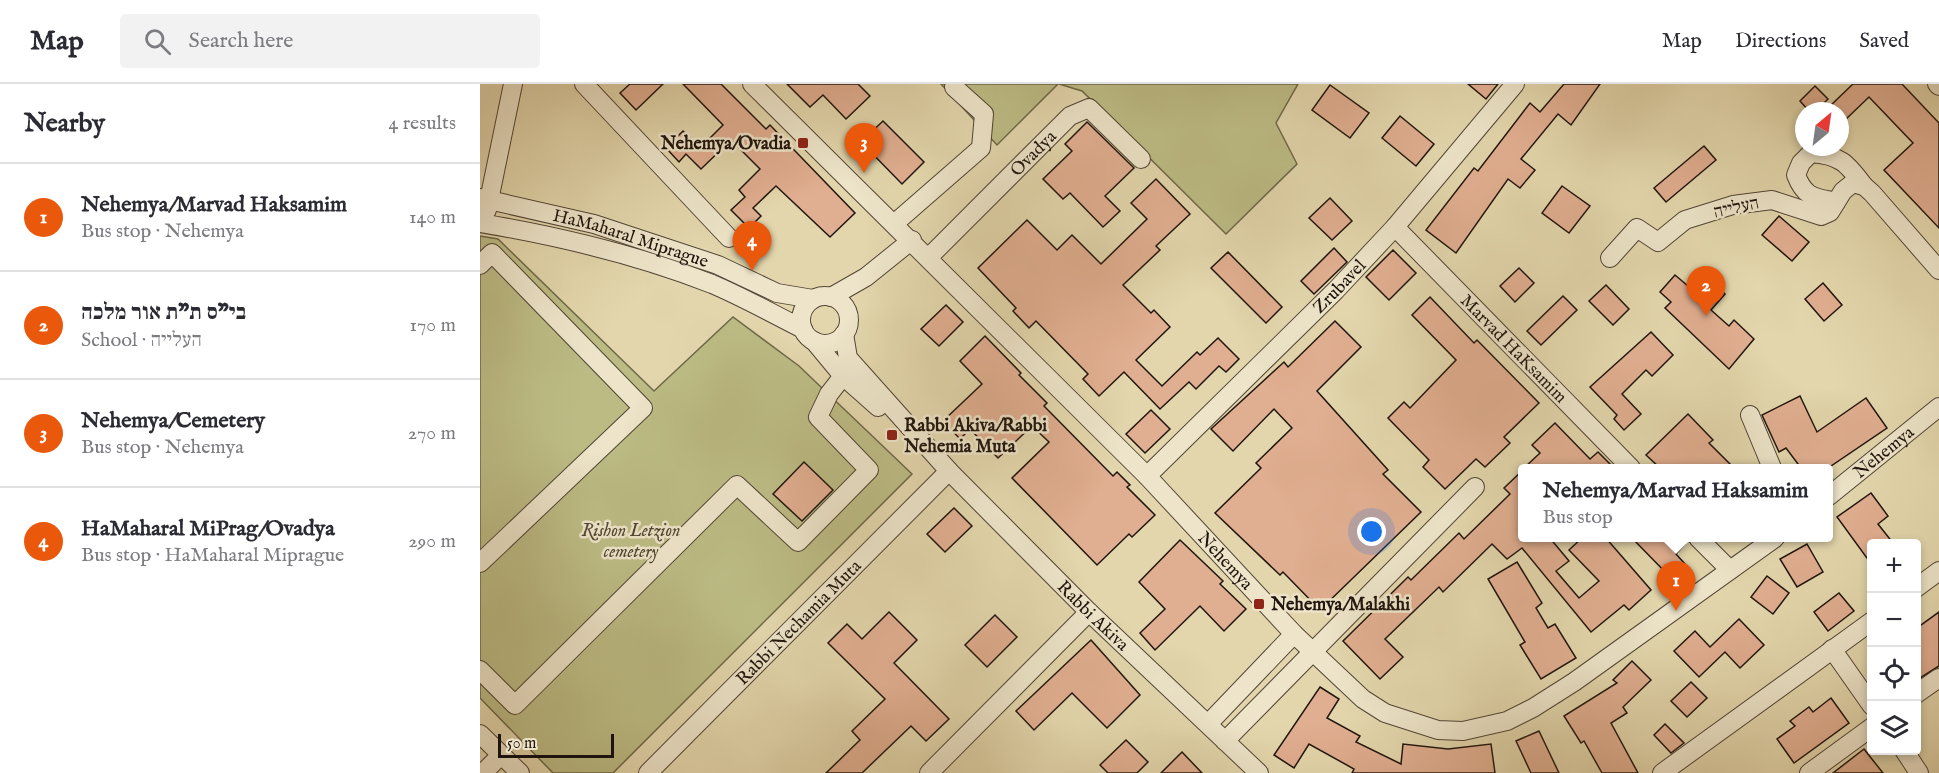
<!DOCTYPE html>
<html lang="en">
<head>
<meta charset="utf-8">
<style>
  body { margin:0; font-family:"IM FELL English","Frank Ruhl Libre",serif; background:#f2f2f3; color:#2b2b33 }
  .controls { position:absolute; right:18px; bottom:18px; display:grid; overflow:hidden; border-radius:6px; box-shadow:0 3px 9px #0003 }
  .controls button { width:54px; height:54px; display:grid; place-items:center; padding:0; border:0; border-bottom:2px solid #e1e1e2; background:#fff; color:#2b2b33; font:30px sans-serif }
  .compass { position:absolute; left:1315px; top:18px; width:54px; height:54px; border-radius:50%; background:#fff; box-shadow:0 3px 9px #0003; rotate:29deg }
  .scale { position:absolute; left:18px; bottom:15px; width:116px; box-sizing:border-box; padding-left:6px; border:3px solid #20150e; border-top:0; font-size:16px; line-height:21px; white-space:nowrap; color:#20150e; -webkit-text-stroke:4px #ede4c9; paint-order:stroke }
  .you { position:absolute; left:892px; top:448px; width:21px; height:21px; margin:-15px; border:4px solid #fff; border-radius:50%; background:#1a73e8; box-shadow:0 0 0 9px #1a73e833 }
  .badge { display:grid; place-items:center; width:39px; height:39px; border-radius:50%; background:#ea580c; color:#fff; font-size:20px; font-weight:700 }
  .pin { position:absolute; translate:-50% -50px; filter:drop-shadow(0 2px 3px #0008) }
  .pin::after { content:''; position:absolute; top:32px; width:21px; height:18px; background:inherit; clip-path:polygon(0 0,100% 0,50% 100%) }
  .popup { position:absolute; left:1038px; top:380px; width:315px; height:78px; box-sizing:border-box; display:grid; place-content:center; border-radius:6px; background:#fff; filter:drop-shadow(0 2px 4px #0005); font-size:20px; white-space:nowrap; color:#7c7c81 }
  .popup b { font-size:22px; color:#2b2b33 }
  .popup::after { content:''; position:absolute; left:50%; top:100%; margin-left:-12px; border:12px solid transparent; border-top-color:#fff }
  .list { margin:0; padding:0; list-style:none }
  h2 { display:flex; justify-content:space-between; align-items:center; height:78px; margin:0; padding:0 24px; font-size:26px }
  h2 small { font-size:20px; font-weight:400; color:#7c7c81 }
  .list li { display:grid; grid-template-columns:39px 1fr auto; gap:18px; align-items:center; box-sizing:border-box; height:108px; padding:0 24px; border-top:2px solid #e1e1e2 }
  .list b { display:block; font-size:22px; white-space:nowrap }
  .list p { margin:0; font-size:20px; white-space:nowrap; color:#7c7c81 }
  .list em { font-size:20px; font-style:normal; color:#7c7c81 }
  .icon { flex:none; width:33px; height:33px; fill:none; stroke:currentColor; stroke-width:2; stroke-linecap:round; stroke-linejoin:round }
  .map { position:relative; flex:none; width:1459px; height:689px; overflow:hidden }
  header { display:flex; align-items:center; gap:36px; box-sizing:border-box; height:84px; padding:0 30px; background:#fff; border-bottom:2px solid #e1e1e2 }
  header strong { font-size:28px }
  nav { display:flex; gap:33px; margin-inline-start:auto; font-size:21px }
  .search { width:420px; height:54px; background:#f2f2f3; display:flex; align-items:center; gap:15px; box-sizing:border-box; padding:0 21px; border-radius:6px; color:#7c7c81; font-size:22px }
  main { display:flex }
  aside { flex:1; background:#fff }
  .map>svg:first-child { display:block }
  .green { fill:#bcbb84; stroke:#6e6849; stroke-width:1.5 }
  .building { fill:#e0ae90; stroke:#20150e; stroke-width:1.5 }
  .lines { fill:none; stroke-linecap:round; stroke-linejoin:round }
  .minor-casing { stroke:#514536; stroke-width:20 }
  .minor { stroke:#ede4c9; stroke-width:18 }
  .poi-dot { fill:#8f2418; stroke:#ede4c9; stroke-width:2 }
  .labels { text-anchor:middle; stroke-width:5; stroke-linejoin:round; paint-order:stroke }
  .poi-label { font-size:18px; font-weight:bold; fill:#20150e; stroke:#ede4c9; text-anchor:start }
  .street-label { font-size:18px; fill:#20150e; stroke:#ede4c9 }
  .park-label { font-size:18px; font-style:italic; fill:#4f4731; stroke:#ede4c9 }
</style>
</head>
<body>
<header>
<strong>Map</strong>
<div class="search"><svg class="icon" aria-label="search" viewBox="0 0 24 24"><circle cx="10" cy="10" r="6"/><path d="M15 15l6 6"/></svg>Search here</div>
<nav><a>Map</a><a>Directions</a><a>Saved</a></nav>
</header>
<main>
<aside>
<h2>Nearby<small>4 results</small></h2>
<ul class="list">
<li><span class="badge">1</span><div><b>Nehemya/Marvad Haksamim</b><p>Bus stop · Nehemya</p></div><em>140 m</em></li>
<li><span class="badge">2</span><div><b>בי&quot;ס ת&quot;ת אור מלכה</b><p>School · העלייה</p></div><em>170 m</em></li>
<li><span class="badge">3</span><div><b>Nehemya/Cemetery</b><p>Bus stop · Nehemya</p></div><em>270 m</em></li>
<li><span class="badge">4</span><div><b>HaMaharal MiPrag/Ovadya</b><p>Bus stop · HaMaharal Miprague</p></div><em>290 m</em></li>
</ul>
</aside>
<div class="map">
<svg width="1459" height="689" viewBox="0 0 1459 689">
  <rect width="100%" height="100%" fill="#e3d6ac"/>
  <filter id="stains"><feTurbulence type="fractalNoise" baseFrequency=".00333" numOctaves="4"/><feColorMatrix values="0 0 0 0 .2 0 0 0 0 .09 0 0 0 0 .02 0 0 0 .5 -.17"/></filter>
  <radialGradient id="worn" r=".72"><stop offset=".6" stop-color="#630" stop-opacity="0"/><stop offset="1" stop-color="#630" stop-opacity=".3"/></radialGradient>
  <g class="green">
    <polygon points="461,0 578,0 517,61"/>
    <polygon points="579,0 818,0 796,39 817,80 746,150 602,7"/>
    <polygon points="0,152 18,155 174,307 253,233 319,282 432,390 133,689 73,689 0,614"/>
  </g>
  <g class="building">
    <polygon points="150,0 183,0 156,26 140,9"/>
    <polygon points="203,0 241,0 286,45 290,41 375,129 350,153 296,102 273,124 281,132 269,144 251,126 265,113 259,106 280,85 251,56 221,85 206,70 199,78 186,64 203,47 220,64 243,41"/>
    <polygon points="307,0 378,0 390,12 366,35 343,11 330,23"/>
    <polygon points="988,0 1018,0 1006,15"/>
    <polygon points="1084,0 1120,0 1091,41 1078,30 1041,75 1055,86 1040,104 1028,95 976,169 946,146 994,84 998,87 1050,19 1060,28"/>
    <polygon points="1373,0 1422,0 1459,39 1459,144 1404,86 1433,59 1389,13 1364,37 1360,27 1355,27 1350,22"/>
    <polygon points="850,1 889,29 870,54 832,26"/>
    <polygon points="1335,2 1348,15 1336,27 1329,27 1320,17"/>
    <polygon points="920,32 954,60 936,82 902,54"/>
    <polygon points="403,37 444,78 422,100 381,58"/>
    <polygon points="607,38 654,84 625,112 640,127 623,143 590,109 583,115 563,95 592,67 585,60"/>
    <polygon points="1224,62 1236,76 1186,118 1174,104"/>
    <polygon points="676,95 710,130 676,162 680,166 643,201 671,229 674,226 690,243 656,276 682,302 717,268 720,271 738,254 759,275 746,288 739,282 716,305 709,298 680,325 644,288 619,312 603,295 608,290 556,237 549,244 533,227 536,224 498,184 547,136 577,166 592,151 621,180 667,135 651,119"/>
    <polygon points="1082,102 1110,122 1089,149 1062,129"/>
    <polygon points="850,114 872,137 852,156 829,134"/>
    <polygon points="1299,132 1329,158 1312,177 1282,151"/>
    <polygon points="854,164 867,178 834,210 821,197"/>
    <polygon points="913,166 936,189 909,216 886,193"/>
    <polygon points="748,168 802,223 786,239 731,184"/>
    <polygon points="1039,184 1054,199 1035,218 1020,202"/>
    <polygon points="1221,188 1245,210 1231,226 1249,242 1254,236 1274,255 1249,285 1185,224 1191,218 1180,208 1195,191 1208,202"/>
    <polygon points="1343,199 1362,221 1344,237 1325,215"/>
    <polygon points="1126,201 1149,225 1133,241 1109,217"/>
    <polygon points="1083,212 1097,226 1061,261 1047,247"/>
    <polygon points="950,213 994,259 997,256 1059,319 1024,353 1030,359 1005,383 996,375 965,405 943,383 949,376 908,334 924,318 930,324 976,276 932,231"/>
    <polygon points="466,221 483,238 459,262 441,245"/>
    <polygon points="855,237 881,263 837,307 908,386 903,390 941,428 840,526 803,488 800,491 735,429 781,384 776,379 812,344 794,325 753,367 731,345 804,278 808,283"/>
    <polygon points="1171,248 1193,271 1172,292 1166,286 1142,310 1161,330 1144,346 1134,335 1137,331 1110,303"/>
    <polygon points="505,252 541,289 539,291 567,319 564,322 633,392 637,388 650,401 647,403 675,431 652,453 649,450 617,481 532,394 569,358 552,342 518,374 490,345 480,355 463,337 502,300 480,277"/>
    <polygon points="1320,312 1337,348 1386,314 1407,344 1348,384 1321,384 1306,364 1299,368 1282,331"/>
    <polygon points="671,326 690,345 665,369 646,350"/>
    <polygon points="1208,330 1233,356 1229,359 1254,384 1180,384 1166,371"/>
    <polygon points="1075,339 1110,375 1118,368 1134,384 1044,384 1060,369 1052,361"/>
    <polygon points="324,378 353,406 322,437 293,410"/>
    <polygon points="1043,386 1043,453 1069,453 1089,477 1076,487 1099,514 1119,497 1089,466 1103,453 1125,453 1171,506 1149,526 1144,521 1111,548 1042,464 1027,475 1012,460 963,508 959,503 905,555 923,573 900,595 863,557 928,493 931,496 979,449 984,455 1030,410 1024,404"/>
    <polygon points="1391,409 1408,432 1398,440 1413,459 1392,459 1392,481 1357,433"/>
    <polygon points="474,424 492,442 465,468 447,450"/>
    <polygon points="1151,453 1199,453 1205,460 1196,470 1205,480 1191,494"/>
    <polygon points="700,456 743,497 740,500 766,525 744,547 720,522 675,566 660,549 685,525 659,498"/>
    <polygon points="1327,460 1343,488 1317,503 1300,475"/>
    <polygon points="1037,478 1062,519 1056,524 1068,544 1075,540 1096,574 1061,595 1040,561 1045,558 1008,495"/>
    <polygon points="1287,492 1309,509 1293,530 1271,513"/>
    <polygon points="1359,509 1374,527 1348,547 1334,528"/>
    <polygon points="409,528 437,556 414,579 469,635 446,657 431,642 382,689 346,689 380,656 372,647 405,615 348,559 367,540 382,555"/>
    <polygon points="1459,528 1459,582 1437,596 1437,544"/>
    <polygon points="515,531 537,553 507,583 485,561"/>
    <polygon points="1259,535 1284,561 1260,584 1245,568 1219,593 1194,567 1215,547 1230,563"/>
    <polygon points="611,556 660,611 627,644 592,609 554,646 536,627"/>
    <polygon points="1152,577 1171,596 1143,623 1147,629 1131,639 1158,689 1122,689 1104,657 1101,659 1084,632 1137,599 1133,596"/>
    <polygon points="1211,598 1227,614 1207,633 1191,617"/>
    <polygon points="840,603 859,615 847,634 880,652 876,658 921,680 923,660 968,665 1011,660 1015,689 872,689 874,685 829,660 814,684 794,671"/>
    <polygon points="1351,614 1369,639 1314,679 1297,655 1315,642 1310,637 1329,623 1333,628"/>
    <polygon points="1185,640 1204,659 1191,669 1174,651"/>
    <polygon points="1059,647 1079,689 1051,689 1036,657"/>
    <polygon points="646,656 668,678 657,689 628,689 620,681"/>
    <polygon points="1384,665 1403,689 1353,689"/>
    <polygon points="702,668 722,689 681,689"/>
  </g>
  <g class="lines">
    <defs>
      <g id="minor">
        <polyline points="104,0 249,154"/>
        <path id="s1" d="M 272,0 L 667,392 L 814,550 L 883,615 L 905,629 L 958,646 L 983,647 L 1027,637 L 1053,624 L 1094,598 L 1295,454"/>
        <polyline points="1457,0 1459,2"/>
        <path id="s2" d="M 0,114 L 114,140 L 238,181 L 297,209 L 333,215"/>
        <path d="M 1356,118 C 1334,113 1325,114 1316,91 L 1321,79 L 1331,69 C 1360,71 1367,79 1384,102"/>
        <polyline points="7,126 33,0"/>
        <path d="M 0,139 C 78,152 158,171 232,200 C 263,213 293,230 323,245"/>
        <polyline points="415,139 501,64 504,30 474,3"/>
        <path id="s3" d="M 915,143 L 1151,384"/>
        <path id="s4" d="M 449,173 L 590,32 L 609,24 L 661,75"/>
        <polyline points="1130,174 1157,144 1178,158 1205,136 1253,121 1292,116 1341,132 1350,128 1363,107 1373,99 1384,102 1392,109 1459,186"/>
        <polyline points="0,181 12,169 163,324 0,479"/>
        <circle cx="345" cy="236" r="24"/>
        <polyline points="351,213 386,193 432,156"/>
        <path id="s5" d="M 364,250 L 368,274 L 469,387 L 609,528 L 779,689"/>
        <polyline points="334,257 363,292 398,323"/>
        <polyline points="1270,331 1292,384"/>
        <path id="s6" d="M 667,392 L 856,206 L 915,143 L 1035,0"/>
        <path id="s7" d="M 1349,412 L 1459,323"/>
        <polyline points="1218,454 1250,486"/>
        <polyline points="1436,504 1459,487"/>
        <polyline points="1352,565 1392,622"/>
        <polyline points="0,586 35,621 257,401 318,458 389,386 338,333 349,310 363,292"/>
        <polyline points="1436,610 1459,594"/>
        <polyline points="728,640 814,550"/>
        <polyline points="0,650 40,689"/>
        <polyline points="745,657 995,403"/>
        <polyline points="1424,666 1439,689"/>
        <polyline points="3,689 21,671"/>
        <path id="s8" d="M 168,689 L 469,387"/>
        <polyline points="449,689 609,528"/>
        <polyline points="1182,689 1392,537"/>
        <polyline points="1329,689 1392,643"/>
      </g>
    </defs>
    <use href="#minor" class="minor-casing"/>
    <use href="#minor" class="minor"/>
  </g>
  <g class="poi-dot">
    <rect x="317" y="53" width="12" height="12" rx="3"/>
    <rect x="406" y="345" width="12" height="12" rx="3"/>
    <rect x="773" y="514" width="12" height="12" rx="3"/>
  </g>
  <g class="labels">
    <g class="poi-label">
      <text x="311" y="65" text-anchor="end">Nehemya/Ovadia</text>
      <text x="424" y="347">Rabbi Akiva/Rabbi<tspan x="424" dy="21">Nehemia Muta</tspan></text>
      <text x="791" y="526">Nehemya/Malakhi</text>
    </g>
    <g class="street-label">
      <text dy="6" stroke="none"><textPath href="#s4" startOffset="147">Ovadya</textPath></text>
      <text transform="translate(1256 123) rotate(-12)" y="6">העלייה</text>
      <text dy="6" stroke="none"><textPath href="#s2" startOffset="156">HaMaharal Miprague</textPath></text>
      <text dy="6" stroke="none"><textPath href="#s6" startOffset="270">Zrubavel</textPath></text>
      <text dy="6" stroke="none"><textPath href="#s3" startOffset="170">Marvad HaKsamim</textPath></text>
      <text dy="6" stroke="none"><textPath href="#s7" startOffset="70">Nehemya</textPath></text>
      <text dy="6" stroke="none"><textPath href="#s1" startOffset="672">Nehemya</textPath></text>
      <text dy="6" stroke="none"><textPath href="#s5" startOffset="380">Rabbi Akiva</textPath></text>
      <text dy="6" stroke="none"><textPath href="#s8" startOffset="213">Rabbi Nechamia Muta</textPath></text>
    </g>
    <g class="park-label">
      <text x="151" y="452">Rishon Letzion<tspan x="151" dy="21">cemetery</tspan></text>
    </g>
  </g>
  <rect width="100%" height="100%" filter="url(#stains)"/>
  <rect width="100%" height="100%" fill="url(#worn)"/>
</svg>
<div class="controls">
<button>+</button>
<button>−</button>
<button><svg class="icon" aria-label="locate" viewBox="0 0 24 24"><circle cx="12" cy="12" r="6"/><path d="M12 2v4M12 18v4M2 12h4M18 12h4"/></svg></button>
<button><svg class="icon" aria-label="layers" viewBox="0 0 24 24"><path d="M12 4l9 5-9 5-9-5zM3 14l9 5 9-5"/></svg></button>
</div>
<svg class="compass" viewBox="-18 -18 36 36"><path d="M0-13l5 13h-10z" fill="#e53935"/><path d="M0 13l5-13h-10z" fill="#7c7c81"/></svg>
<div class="scale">50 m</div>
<div class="you"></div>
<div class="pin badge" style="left:1196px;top:527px">1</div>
<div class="popup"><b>Nehemya/Marvad Haksamim</b>Bus stop</div>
<div class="pin badge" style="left:1226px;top:232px">2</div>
<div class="pin badge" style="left:384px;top:89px">3</div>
<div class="pin badge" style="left:272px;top:187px">4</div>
</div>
</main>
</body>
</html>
